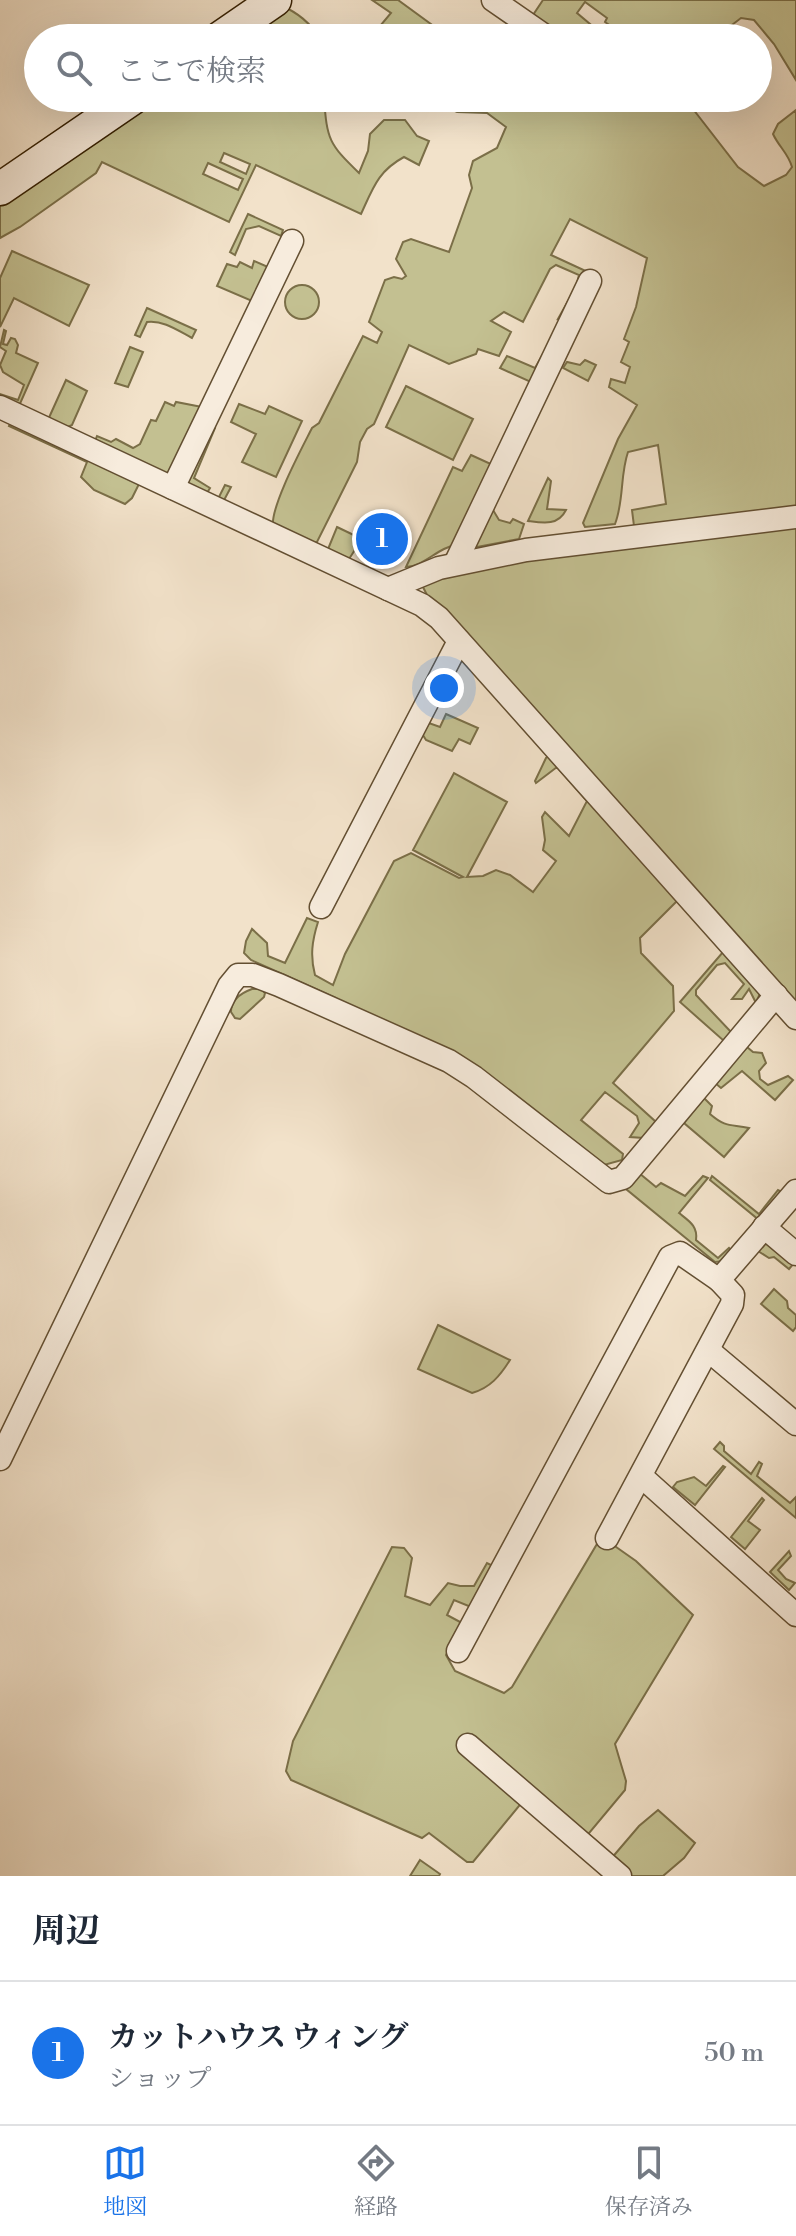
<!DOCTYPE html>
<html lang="ja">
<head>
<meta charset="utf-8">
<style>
  body { margin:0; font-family:"Libre Bodoni","Noto Serif JP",serif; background:#f2f2f3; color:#1f2937 }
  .you { position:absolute; left:444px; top:688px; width:28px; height:28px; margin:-20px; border:6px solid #fff; border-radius:50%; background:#1a73e8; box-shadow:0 0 0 12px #1a73e833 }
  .badge { display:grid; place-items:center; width:52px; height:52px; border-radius:50%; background:#1a73e8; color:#fff; font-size:26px; font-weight:700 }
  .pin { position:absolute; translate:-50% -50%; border:4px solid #fff; box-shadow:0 2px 8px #0006 }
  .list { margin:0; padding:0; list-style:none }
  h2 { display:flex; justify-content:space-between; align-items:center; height:104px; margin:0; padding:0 32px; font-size:34px }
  h2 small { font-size:26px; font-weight:400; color:#747a83 }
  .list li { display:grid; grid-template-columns:52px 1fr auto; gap:24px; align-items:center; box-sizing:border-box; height:144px; padding:0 32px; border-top:2px solid #e0e1e3 }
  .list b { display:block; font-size:30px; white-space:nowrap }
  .list p { margin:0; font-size:26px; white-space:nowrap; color:#747a83 }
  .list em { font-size:26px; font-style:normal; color:#747a83 }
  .icon { flex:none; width:44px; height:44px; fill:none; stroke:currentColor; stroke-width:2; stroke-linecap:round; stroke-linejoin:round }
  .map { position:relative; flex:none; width:796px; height:1876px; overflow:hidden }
  .search { position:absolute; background:#fff; box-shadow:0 8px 32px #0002; left:24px; right:24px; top:24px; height:88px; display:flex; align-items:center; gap:20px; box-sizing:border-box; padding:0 28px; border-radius:44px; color:#747a83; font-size:30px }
  .sheet { height:248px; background:#fff }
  nav { display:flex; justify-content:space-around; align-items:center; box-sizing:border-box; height:112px; border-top:2px solid #e0e1e3; background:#fff; font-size:22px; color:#747a83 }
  nav a { display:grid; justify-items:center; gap:4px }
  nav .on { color:#1a73e8 }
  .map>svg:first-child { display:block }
  .green { fill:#c3c091; stroke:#7b6f48; stroke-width:2; fill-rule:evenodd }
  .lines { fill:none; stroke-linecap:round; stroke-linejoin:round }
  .street-casing { stroke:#634f32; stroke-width:25 }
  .secondary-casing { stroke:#331e00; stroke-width:35 }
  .street { stroke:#f7ecdd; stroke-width:22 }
  .secondary { stroke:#f7ecdd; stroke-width:32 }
</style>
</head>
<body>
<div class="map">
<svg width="796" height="1876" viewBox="0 0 796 1876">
  <rect width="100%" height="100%" fill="#f2e2ca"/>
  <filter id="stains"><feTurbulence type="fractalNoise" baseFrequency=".0025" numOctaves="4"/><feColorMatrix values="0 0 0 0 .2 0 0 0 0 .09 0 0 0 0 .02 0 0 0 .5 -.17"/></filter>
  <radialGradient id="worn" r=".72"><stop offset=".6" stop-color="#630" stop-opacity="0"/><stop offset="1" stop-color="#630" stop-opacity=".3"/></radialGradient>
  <g class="green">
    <polygon points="372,0 398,0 450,38 370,38 391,13"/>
    <polygon points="543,0 796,0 796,80 774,44 754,20 741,18 715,38 628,38 605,22 607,18 585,2 577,13 596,29 590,38 561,38 561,35 533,15"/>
    <path d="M 282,6 C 294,11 314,24 317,38 L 234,38 Z"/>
    <path d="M 147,98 L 324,98 C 327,140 329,144 359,173 L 368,151 L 370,134 L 384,120 L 405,120 L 417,136 L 429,141 L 419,165 L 404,157 C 378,171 373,188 361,214 L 256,165 L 229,222 L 102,162 L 96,173 L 20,227 L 0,238 L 0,196 ZM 224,153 L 250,164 L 246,174 L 220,162 ZM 208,163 L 243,179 L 238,190 L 203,174 Z"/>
    <path d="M 428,98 L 694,98 L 693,109 L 738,167 L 764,186 L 786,175 L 792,167 C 788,153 779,147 773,134 L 778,124 L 796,110 L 796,1006 L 688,890 L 640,938 L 641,953 L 673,986 L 674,1011 L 613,1083 L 656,1122 L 644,1138 L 630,1137 L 639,1123 L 637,1116 L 605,1092 L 581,1120 L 623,1154 L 622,1160 L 604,1165 L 341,1004 L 336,998 L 251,960 L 244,953 L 246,941 L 252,929 L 267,943 L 268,956 L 285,963 L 307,918 L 318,922 C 312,941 310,956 315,975 L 333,985 L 345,954 L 394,861 L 411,853 L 459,878 L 463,877 L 413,850 L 454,773 L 507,802 L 467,877 L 483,876 L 496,870 L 510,875 L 533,892 L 556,861 L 543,850 L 545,840 L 542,817 L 545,812 L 569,836 L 587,801 L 557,767 L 536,783 L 535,781 L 546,758 L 551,754 L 431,603 L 423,587 L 429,579 L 455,569 L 636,542 L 632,510 L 666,504 L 658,445 L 628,452 C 620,475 624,501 615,524 L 585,527 L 583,523 L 618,439 L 637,405 L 609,387 L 611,379 L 625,383 L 630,367 L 621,362 L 629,342 L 624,339 L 636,307 L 647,258 L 570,219 L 551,255 L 590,273 L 564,318 L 558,319 L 576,287 L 579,275 L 556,265 L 550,269 L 523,322 L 504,312 L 491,321 L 511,332 L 499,356 L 478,349 L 476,354 L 449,364 L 409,345 L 374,424 L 367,429 L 360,442 L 357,462 L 317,542 L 308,544 L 273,527 C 270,507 302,448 312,428 L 319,423 L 363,336 L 377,343 L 382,332 L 369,322 L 385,280 L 394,277 L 402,279 L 406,276 L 396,259 L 403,242 L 411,239 L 449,252 L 472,188 L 469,175 L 473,161 L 497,148 L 506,127 L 487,113 L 457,112 Z"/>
    <polygon points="248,214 283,230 281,236 259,226 246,229 235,255 230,252"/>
    <polygon points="12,251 89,285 69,326 14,298 0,327 0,278"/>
    <polygon points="254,261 268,267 252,301 217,286 227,264 237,267 240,262 252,268"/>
    <circle cx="302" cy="302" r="17"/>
    <path d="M 147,308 L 196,330 L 192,338 C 177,330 163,320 147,322 L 140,337 L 135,335 Z"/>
    <polygon points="4,330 6,331 3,344 7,345 11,338 15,339 18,345 16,353 38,363 19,406 0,397 0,394 18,400 24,385 3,372 0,365 6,351 0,347"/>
    <polygon points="551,340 533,383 500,368 507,356 535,368"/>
    <polygon points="130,347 143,352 128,387 115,383"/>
    <polygon points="585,360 596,365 588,381 563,368 567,362 580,365"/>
    <polygon points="66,380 87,391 72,425 64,429 47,422"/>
    <polygon points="406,386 473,419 453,460 386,427"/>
    <polygon points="165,402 174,406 176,402 202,407 173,473 166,477 95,441 97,436 111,442 116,439 133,448 140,444 151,420 156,421"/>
    <polygon points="239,404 265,414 269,406 302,421 276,477 242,462 256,434 231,422"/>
    <polygon points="11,422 140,482 132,498 125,504 94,490 81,477 87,462 9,426"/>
    <polygon points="211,426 215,428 194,478 210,488 207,493 218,499 225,485 231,487 222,504 189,489 186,481"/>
    <path d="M 471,455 L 493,465 L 457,545 C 438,547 425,566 406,567 L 453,467 L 462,471 Z"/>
    <path d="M 548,478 L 551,481 L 547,509 L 566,510 C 558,526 543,523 528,521 Z"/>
    <polygon points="497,499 493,510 499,520 510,523 513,519 524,524 519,539 477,547 474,545"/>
    <polygon points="337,527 362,539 347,562 326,554"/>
    <polygon points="446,714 478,728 470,744 459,739 452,751 426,740 421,732 426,722 440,727"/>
    <polygon points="723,952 760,993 756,1003 749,989 742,999 732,999 744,984 725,963 717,965 696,990 696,995 732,1033 724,1041 680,1002"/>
    <path d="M 252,989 L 261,989 L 265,993 L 264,997 L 240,1019 L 235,1018 L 231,1012 C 231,999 241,993 252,989 Z"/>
    <polygon points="747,1047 753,1052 762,1053 766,1063 759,1071 760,1079 768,1085 788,1076 793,1080 775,1100 742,1071 721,1088 715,1083"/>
    <path d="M 704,1098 L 712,1106 L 710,1114 C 726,1128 731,1124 749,1128 L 724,1157 L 684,1123 Z"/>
    <path d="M 639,1173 L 656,1187 L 661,1183 L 685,1196 L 703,1176 L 708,1178 L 679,1213 C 689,1221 698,1226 696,1240 L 718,1258 L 729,1248 L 732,1251 L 724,1261 L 715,1262 L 626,1189 Z"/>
    <polygon points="712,1176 759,1214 778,1190 782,1192 759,1220 710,1180"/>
    <polygon points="773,1243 795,1262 789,1269 774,1257 769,1258 758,1251 763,1244"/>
    <polygon points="774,1289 787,1301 788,1308 796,1315 796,1327 793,1331 761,1304"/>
    <path d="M 438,1325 L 510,1360 C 500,1376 490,1388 472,1393 L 418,1369 Z"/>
    <polygon points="720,1442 724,1446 724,1451 751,1474 759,1462 762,1464 757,1476 790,1503 796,1497 796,1518 714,1449"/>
    <polygon points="723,1466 725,1467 695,1505 673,1487 677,1482 694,1477 706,1486"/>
    <polygon points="762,1498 764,1500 748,1521 760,1530 745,1549 731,1537"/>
    <polygon points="609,1542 636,1561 693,1615 615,1744 626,1781 625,1790 585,1838 523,1801 473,1862 467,1862 429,1833 422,1838 291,1780 286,1771 293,1741 392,1547 404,1548 412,1558 405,1596 430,1605 448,1583 460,1586 474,1586 487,1563 493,1566 471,1607 454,1600 447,1615 462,1623 446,1655 455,1671 504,1693 512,1687 597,1544"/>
    <polygon points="789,1551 791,1556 778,1570 786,1579 795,1583 789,1590 770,1572"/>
    <polygon points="658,1810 695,1843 684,1858 663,1876 628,1876 610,1860 639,1826"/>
    <polygon points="420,1860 440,1874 439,1876 410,1876"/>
  </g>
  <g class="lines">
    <defs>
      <g id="street">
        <polyline points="493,0 548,38"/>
        <polyline points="0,407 422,605 439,618 796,1018"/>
        <polyline points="173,488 292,241"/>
        <polyline points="455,564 590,281"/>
        <polyline points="388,589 439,568 526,550 796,517"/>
        <polyline points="321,907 459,641"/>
        <polyline points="764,1227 796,1254"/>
        <polyline points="708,1350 796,1424"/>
        <polyline points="0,1459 229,986 238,975 253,975 279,985 449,1061 474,1077 609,1182 623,1178 776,995"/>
        <polyline points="641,1476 796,1615"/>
        <polyline points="607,1538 732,1304 733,1295 719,1280 796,1191"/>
        <polyline points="458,1651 670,1257 680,1253 719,1280"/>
        <polyline points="468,1745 620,1876"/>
      </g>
      <g id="secondary">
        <polyline points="220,38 275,0"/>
        <polyline points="0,189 133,98"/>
      </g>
    </defs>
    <use href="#street" class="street-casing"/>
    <use href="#secondary" class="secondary-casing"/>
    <use href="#street" class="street"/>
    <use href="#secondary" class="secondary"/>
  </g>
  <rect width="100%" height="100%" filter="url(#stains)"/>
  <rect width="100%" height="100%" fill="url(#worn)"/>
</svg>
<div class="you"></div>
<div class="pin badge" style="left:382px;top:539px">1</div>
<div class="search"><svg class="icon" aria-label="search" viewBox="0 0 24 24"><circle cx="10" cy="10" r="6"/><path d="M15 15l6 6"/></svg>ここで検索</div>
</div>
<section class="sheet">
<h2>周辺<small></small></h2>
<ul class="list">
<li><span class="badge">1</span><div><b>カットハウス ウィング</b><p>ショップ</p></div><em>50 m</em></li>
</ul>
</section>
<nav>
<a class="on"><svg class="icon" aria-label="map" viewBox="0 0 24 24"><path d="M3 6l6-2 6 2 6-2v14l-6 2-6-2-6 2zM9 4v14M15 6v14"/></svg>地図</a>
<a><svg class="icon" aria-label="directions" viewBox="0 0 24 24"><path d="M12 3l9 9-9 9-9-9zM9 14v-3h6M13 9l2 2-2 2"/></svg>経路</a>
<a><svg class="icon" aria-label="saved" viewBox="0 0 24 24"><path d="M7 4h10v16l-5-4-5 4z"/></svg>保存済み</a>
</nav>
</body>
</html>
